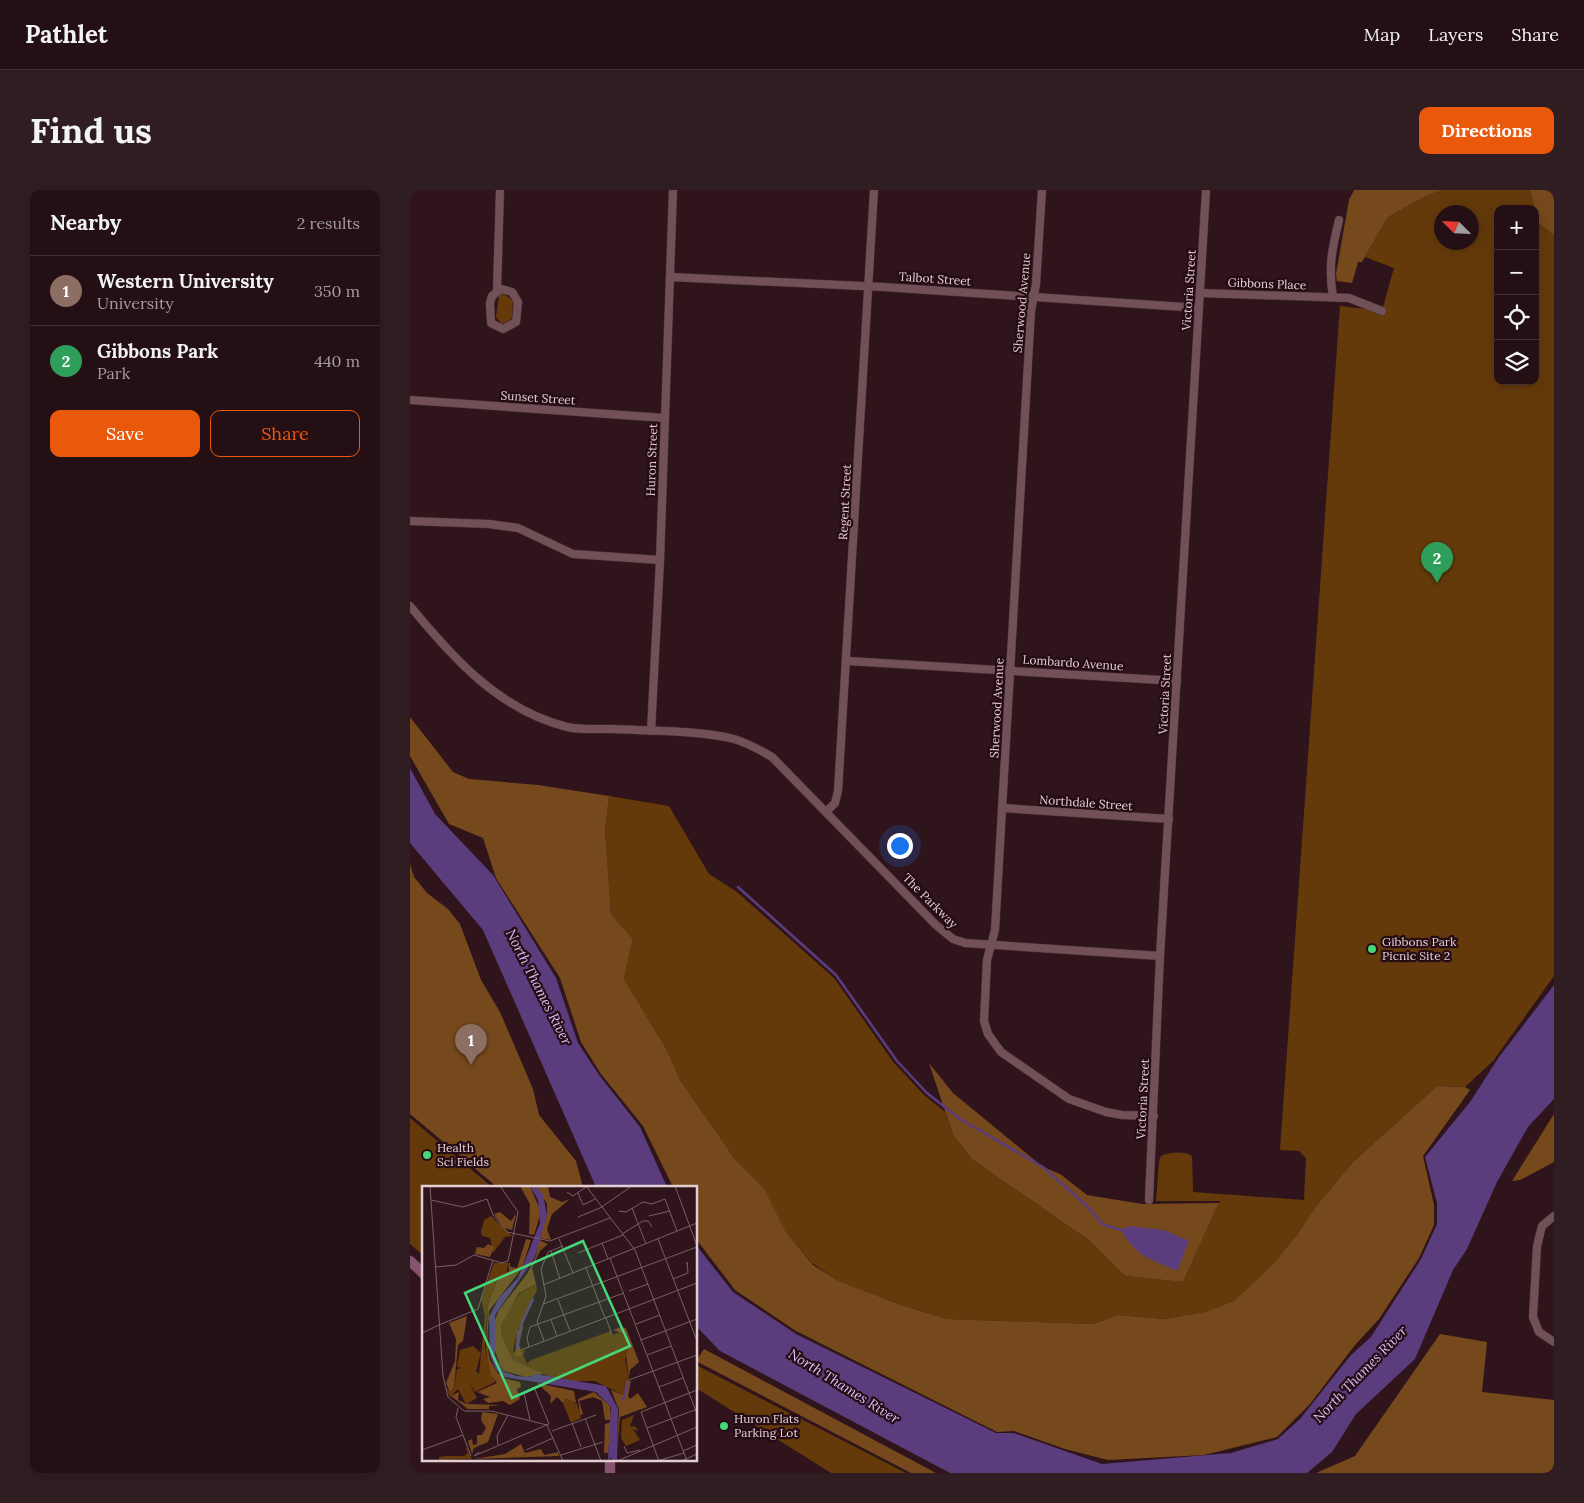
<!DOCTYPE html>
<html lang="en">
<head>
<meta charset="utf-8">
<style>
  body { margin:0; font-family:Lora,serif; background:#301d22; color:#f1f3f6 }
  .controls { position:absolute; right:15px; top:15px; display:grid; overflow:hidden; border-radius:10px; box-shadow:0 2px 12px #0003 }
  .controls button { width:45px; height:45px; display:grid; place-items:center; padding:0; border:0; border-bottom:1px solid #412f34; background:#240f15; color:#f1f3f6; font:25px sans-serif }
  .compass { position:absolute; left:1024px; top:15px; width:45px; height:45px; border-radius:50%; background:#240f15; box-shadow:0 2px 12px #0003; rotate:294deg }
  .you { position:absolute; left:489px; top:655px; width:18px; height:18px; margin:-12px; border:4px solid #fff; border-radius:50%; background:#1a73e8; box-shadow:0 0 0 8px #1a73e833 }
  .badge { display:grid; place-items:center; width:32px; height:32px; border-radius:50%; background:#ea580c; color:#fff; font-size:16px; font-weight:700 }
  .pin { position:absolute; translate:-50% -41px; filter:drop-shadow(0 1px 2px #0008) }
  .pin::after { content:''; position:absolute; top:26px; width:18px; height:15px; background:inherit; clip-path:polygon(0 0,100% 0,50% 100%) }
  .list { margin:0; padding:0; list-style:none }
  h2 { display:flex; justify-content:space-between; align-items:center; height:65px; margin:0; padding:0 20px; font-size:21px }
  h2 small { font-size:16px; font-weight:400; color:#a39ca0 }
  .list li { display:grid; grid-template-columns:32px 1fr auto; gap:15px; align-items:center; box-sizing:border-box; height:70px; padding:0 20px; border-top:1px solid #412f34 }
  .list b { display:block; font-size:19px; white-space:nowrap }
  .list p { margin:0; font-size:16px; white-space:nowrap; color:#a39ca0 }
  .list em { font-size:16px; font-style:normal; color:#a39ca0 }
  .actions { display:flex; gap:10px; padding:15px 20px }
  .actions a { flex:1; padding:11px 0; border:1px solid #ea580c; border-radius:10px; text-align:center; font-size:18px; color:#ea580c }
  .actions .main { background:#ea580c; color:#fff }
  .icon { flex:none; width:28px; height:28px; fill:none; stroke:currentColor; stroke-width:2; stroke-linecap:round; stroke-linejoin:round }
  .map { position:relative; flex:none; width:1144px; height:1283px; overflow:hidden; border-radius:10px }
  header { display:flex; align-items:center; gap:30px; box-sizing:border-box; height:70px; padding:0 25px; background:#240f15; border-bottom:1px solid #412f34 }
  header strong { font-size:24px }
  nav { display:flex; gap:28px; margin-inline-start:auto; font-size:18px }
  .intro { display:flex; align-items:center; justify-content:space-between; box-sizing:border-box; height:120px; padding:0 30px }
  h1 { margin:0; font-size:35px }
  .button { padding:12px 22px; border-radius:10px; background:#ea580c; color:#fff; font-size:18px; font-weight:700 }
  main { display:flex; gap:30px; padding:0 30px }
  aside { flex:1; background:#240f15; border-radius:10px; box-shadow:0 2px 12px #0003 }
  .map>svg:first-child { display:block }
  .green { fill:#643a0b; fill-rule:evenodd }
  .forest { fill:#76491c }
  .water { fill:#5b3d7d }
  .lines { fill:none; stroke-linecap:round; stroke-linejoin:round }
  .stream { stroke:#5b3d7d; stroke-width:2.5 }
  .street-casing { stroke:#473238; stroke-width:9 }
  .secondary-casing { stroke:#473238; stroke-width:11 }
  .street { stroke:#715058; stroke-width:8 }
  .secondary { stroke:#865370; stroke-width:10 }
  .poi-dot { fill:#46d77a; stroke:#250b13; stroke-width:2 }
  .labels { text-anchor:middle; stroke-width:4.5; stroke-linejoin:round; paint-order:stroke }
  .street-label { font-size:12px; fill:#e3cfd3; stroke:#250b13 }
  .poi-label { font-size:12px; fill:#e3cfd3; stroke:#250b13; text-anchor:start }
  .water-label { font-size:14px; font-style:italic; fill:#d8c1f9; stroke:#250b13 }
  .inset-river { fill:none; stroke:#5b3d7d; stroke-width:2.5 }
  .inset-road { fill:none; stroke:#785f65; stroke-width:1 }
  .view { fill:#46d77a; fill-opacity:0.15; stroke:#46d77a; stroke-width:2.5 }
  .inset-edge { fill:none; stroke:#e3cfd3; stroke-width:2.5 }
</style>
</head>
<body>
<header>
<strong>Pathlet</strong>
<nav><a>Map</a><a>Layers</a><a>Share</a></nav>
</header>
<div class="intro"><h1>Find us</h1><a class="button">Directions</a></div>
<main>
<aside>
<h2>Nearby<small>2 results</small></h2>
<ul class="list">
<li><span class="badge" style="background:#8d6e63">1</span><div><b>Western University</b><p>University</p></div><em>350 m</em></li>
<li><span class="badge" style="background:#2e9e5b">2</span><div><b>Gibbons Park</b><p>Park</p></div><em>440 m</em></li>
</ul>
<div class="actions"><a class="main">Save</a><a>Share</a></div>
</aside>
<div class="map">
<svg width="1144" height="1283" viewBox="0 0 1144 1283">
  <rect width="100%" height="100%" fill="#30141c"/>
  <g class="green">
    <path d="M 1034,0 L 1120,0 L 1125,19 L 1088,19 L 1088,191 L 1125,191 L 1125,21 L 1129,34 L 1144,45 L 1144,786 L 1083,871 L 1055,897 L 1027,896 L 943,972 L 907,1015 L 886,1046 L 863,1074 L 824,1111 L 794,1122 L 754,1129 L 708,1125 L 683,1134 L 538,1129 L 491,1115 L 429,1091 L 402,1073 L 376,1042 L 354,998 L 325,969 L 270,890 L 257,860 L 214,789 L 223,749 L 201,724 L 195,640 L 199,606 L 259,616 L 299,684 L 327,702 L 424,788 L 484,873 L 514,905 L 535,922 L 543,945 L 563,970 L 680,1051 L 715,1086 L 773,1092 L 810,1011 L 746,1011 L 749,971 L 751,966 C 760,962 774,961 782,966 L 783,1002 L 894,1010 L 896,968 L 889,961 L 870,960 L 930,116 L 972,121 L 984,78 L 955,67 L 978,27 L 1018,5 ZM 1032,22 L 1062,22 L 1062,52 L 1032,52 Z"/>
    <polygon points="94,104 103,111 102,127 98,133 91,133 86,127 89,105"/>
    <polygon points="0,928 82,997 14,997 14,1066 0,1054"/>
    <polygon points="286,1175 496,1283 421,1283 286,1198"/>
  </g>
  <g class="forest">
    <polygon points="944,0 1034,0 1018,5 978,27 952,72 948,72 942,93 927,91 926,84 939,10"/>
    <polygon points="1120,0 1144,0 1144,45 1129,34"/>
    <polygon points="0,527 43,582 59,589 128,595 199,606 195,640 201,724 223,749 214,789 257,860 270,890 325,969 354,998 376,1042 403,1075 429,1091 491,1115 538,1129 683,1134 708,1125 754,1129 794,1122 824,1111 863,1074 886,1046 907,1015 943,972 1027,896 1055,897 1060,900 1013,966 1024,1015 1024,1035 1009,1068 969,1129 945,1155 900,1214 867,1247 794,1265 698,1270 655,1259 604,1241 587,1242 386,1141 325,1100 286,1049 286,997 263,997 233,936 191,884 171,852 150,788 86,688 73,648 39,634 0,566"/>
    <polygon points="0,674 4,687 17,703 38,719 50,734 71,790 90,822 123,899 129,925 166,971 173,997 87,997 0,924"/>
    <polygon points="519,873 543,903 633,977 650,984 677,1005 732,1014 809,1013 773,1092 715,1086 680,1051 563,970 543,945"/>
    <polygon points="1144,924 1144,972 1110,990 1102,991"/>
    <polygon points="1030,1144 1077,1152 1072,1202 1144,1210 1144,1283 906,1283 945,1266"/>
    <polygon points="294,1159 526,1283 501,1283 286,1171"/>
  </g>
  <g class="water">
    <polygon points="0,578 25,624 83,685 146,788 168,853 189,885 230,937 257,997 186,997 73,740 0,653"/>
    <polygon points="1144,795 1144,909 1118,937 1087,992 1057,1059 1043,1080 1005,1169 946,1224 922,1262 897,1283 540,1283 310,1161 286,1136 286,1055 323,1102 386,1144 586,1243 604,1243 692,1274 821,1263 868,1249 890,1229 941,1165 961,1147 1011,1069 1027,1034 1027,1013 1015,967 1060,912 1089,867"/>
    <path d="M 719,1036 L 754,1040 L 779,1051 L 767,1081 C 740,1069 726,1067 711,1040 Z"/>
  </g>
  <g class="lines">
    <polyline class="stream" points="328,697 426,785 487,871 517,903 550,929 633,977 678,1017 692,1034 711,1040"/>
    <defs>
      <g id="street">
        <polyline points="632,0 626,94 621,121 585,740 577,770 574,831 578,844 591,862 659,909 696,922 712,925 744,926"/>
        <polyline points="260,87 473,97 789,118"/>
        <polygon points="91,99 102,102 108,112 106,132 93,139 81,133 80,113 82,106"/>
        <polyline points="87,100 90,0"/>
        <polyline points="790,103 939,108 972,121"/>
        <path d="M 923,107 C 918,77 922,59 929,30"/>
        <polyline points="0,210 255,228"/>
        <polyline points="0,331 79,334 108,338 163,364 250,370"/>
        <path d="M 0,416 C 43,468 89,520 157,537 C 171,540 188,539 203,539 C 238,541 291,540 324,549 C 338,553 350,560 362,567 L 526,735 L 543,749 L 555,753 L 750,766"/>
        <polyline points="438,471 767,491"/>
        <polyline points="241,541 250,370 263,0"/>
        <polyline points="592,618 759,629"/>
        <polyline points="417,621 425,613 428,601 464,0"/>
        <polyline points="739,1010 750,766 796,0"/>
        <polyline points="1144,1026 1132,1036 1127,1056 1123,1127 1129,1142 1144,1152"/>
      </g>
      <g id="secondary">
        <polyline points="0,1071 14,1084"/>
        <polyline points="200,1283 200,1269"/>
      </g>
    </defs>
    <use href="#street" class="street-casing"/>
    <use href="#secondary" class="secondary-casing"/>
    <use href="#street" class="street"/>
    <use href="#secondary" class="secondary"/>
  </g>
  <g class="poi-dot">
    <circle cx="962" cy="759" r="5"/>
    <circle cx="17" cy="965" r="5"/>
    <circle cx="314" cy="1236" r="5"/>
  </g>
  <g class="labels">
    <g class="street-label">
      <text transform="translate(525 89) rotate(4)" y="4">Talbot Street</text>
      <text transform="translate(857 94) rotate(2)" y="4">Gibbons Place</text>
      <text transform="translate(779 100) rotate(-86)" y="4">Victoria Street</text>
      <text transform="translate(612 113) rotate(-85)" y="4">Sherwood Avenue</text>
      <text transform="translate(128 208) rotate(4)" y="4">Sunset Street</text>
      <text transform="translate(242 270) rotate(-88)" y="4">Huron Street</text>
      <text transform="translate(435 312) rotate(-87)" y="4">Regent Street</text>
      <text transform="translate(663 473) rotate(4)" y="4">Lombardo Avenue</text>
      <text transform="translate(755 504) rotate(-87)" y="4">Victoria Street</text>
      <text transform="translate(587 518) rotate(-87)" y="4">Sherwood Avenue</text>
      <text transform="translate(676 613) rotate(4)" y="4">Northdale Street</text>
      <text transform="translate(520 711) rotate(45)" y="4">The Parkway</text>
      <text transform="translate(733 909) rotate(-87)" y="4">Victoria Street</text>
    </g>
    <g class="poi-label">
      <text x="972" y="756">Gibbons Park<tspan x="972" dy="14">Picnic Site 2</tspan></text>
      <text x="27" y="962">Health<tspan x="27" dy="14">Sci Fields</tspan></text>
      <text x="324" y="1233">Huron Flats<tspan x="324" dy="14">Parking Lot</tspan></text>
    </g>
    <g class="water-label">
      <text transform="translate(129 797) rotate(63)" y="5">North Thames River</text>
      <text transform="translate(950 1184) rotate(-46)" y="5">North Thames River</text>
      <text transform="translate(434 1196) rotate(32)" y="5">North Thames River</text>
    </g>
  </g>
  <g transform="translate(12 996)">
    <rect width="275" height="275" fill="#30141c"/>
    <path d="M 69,30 L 90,50 L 83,51 L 71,67 L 68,52 L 60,50 L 59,46 L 62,34 ZM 72,77 L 87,77 L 84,88 L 76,92 L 65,129 L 63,162 L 73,196 L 53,206 L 47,196 L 55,212 L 44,218 L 36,203 L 28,211 L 24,201 L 28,206 L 32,203 L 35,183 L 40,182 L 35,181 L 38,164 L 51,160 L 59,167 L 54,185 L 57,188 L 63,130 L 59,114 ZM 114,98 L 115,104 L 95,146 L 91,165 L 101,170 L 99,165 L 104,164 L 101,168 L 105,178 L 109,174 L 189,145 L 190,149 L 199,146 L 208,157 L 203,173 L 207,193 L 204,194 L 201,209 L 173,195 L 147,195 L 126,190 L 91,174 L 80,150 L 79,135 L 98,107 ZM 144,213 L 155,218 L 159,232 L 149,237 L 141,217 ZM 212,229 L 208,240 L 214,241 L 216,245 L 211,243 L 218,254 L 204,260 L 199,252 L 200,234 ZM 45,262 L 50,273 L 17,274 L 17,271 L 23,270 L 42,270 L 46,267 L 44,263 L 41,264 Z" fill="#643a0b"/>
    <path d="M 98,0 L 108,0 L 119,26 L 112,49 L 107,48 L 108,18 ZM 114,0 L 126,0 L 128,11 L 140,16 L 148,13 L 130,28 L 125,43 L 129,54 L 117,52 L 125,29 L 125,18 ZM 78,26 L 89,35 L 94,28 L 90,44 L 82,42 L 72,28 ZM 104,53 L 109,54 L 100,82 L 67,125 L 65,158 L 68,174 L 75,186 L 84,193 L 98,196 L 99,201 L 95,203 L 98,213 L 88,219 L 81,215 L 66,217 L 61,213 L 68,211 L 55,206 L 75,197 L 69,189 L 64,162 L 66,121 L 76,92 L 87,85 L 87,76 L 89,81 L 95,82 ZM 117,54 L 126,58 L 118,65 L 110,82 L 114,98 L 97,107 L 79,139 L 80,150 L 91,174 L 122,188 L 104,191 L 82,185 L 78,179 L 71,159 L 72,137 L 77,124 L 105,88 L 114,70 ZM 66,58 L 72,61 L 68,71 L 53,68 L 55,61 L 62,62 ZM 45,130 L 41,155 L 36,159 L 32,202 L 28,206 L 24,197 L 33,175 L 34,153 L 27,137 ZM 102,138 L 97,158 L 101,170 L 93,170 L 95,146 ZM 199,141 L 204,142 L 217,176 L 208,184 L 207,192 L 204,169 L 208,157 L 203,148 L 191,144 ZM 204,195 L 209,195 L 206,210 L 208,213 L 216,207 L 225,221 L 198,231 L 195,267 L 197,224 L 189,204 L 201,209 ZM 115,197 L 152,205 L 154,217 L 144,213 L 141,217 L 135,211 L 128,218 L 129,210 ZM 37,206 L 36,214 L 44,218 L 79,219 L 67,220 L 67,223 L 46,223 L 29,210 ZM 172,206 L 188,220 L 189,234 L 183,234 L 180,215 L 171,211 L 157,215 L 161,228 L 158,229 L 156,213 ZM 60,226 L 76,228 L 66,256 L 52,262 L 50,268 L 46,255 L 50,253 L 51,259 L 55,258 L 55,249 L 60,249 L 64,242 L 59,234 ZM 189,236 L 186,267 L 182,267 L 183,238 ZM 99,258 L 103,267 L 119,263 L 122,269 L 136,266 L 137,270 L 52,273 L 83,268 Z" fill="#76491c"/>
    <path d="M 108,0 L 114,0 L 121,9 L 125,29 L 113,71 L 73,129 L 73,170 L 82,186 L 95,190 L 108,191 L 114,188 L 184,200 L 196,223 L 195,275 L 190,275 L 189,271 L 187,275 L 186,271 L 189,221 L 174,206 L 83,191 L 74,184 L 68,170 L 67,131 L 77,112 L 96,92 L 118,37 L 116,14 Z" fill="#5b3d7d"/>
    <path class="inset-river" d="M 95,163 L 99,139 L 111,113M 201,214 L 206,196"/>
    <path class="inset-road" d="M 8,0 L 21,190 L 26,211 L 42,225 L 69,225 L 125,239 L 141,275M 164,0 L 213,64 L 275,228M 253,0 L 275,60M 145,6 L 151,10 L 164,1M 156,7 L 161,19 L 173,13M 9,14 L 41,21 L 65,13 L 71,29 L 85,46 L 128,55 L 188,32M 210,22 L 224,58M 197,25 L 204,26 L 221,16 L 230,18 L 243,13 L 255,45M 227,30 L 248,25M 156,31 L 178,22 L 210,0M 200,48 L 221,35 L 226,35 L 230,41M 137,53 L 151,87M 236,53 L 275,155M 180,57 L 186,73M 129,65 L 138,93M 156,67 L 201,49M 188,72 L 265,275M 14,81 L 34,79 L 52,69 L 80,77 L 86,75 L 96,26 L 78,0M 164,82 L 183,132M 251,93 L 266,87 L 265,76 L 265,79M 121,99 L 275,37M 207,105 L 226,98M 136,114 L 148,145M 121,118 L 275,61M 184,132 L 190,149M 129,134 L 135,150M 214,138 L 238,129M 17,139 L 56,123 L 71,74M 0,147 L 17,139M 219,154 L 275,133M 122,155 L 115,136 L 124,110 L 119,83 L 126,66 L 141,60M 107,161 L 105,152 L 108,141 L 202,107M 99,164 L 275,97M 225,169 L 249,160M 204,195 L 275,169M 237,201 L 261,192M 36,222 L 34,231 L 49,270M 163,232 L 179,275M 150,237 L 159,261M 225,242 L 275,223M 130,245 L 174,229M 76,259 L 75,250 L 86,229M 202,260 L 205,267 L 218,264M 0,264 L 41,249M 104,264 L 131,252M 261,265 L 275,259M 57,266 L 52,270 L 127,238 L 112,201 L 102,207 L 108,234M 139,269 L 181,256M 195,275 L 275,241M 235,275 L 262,267M 237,275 L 219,226 L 275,204M 259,275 L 275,268"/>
    <path class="view" d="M 161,55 L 208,160 L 90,212 L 43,107 Z"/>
    <rect width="275" height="275" class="inset-edge"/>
  </g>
</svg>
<div class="controls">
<button>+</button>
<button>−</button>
<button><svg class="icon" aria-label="locate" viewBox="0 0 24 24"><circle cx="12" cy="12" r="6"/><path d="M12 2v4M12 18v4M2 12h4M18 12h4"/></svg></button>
<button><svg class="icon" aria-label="layers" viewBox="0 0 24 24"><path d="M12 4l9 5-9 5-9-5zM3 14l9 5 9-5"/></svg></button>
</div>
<svg class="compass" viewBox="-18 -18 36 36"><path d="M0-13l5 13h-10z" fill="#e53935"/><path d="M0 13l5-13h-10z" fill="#a39ca0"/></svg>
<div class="you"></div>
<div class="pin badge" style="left:61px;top:875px;background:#8d6e63">1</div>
<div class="pin badge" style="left:1027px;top:393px;background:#2e9e5b">2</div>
</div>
</main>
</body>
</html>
